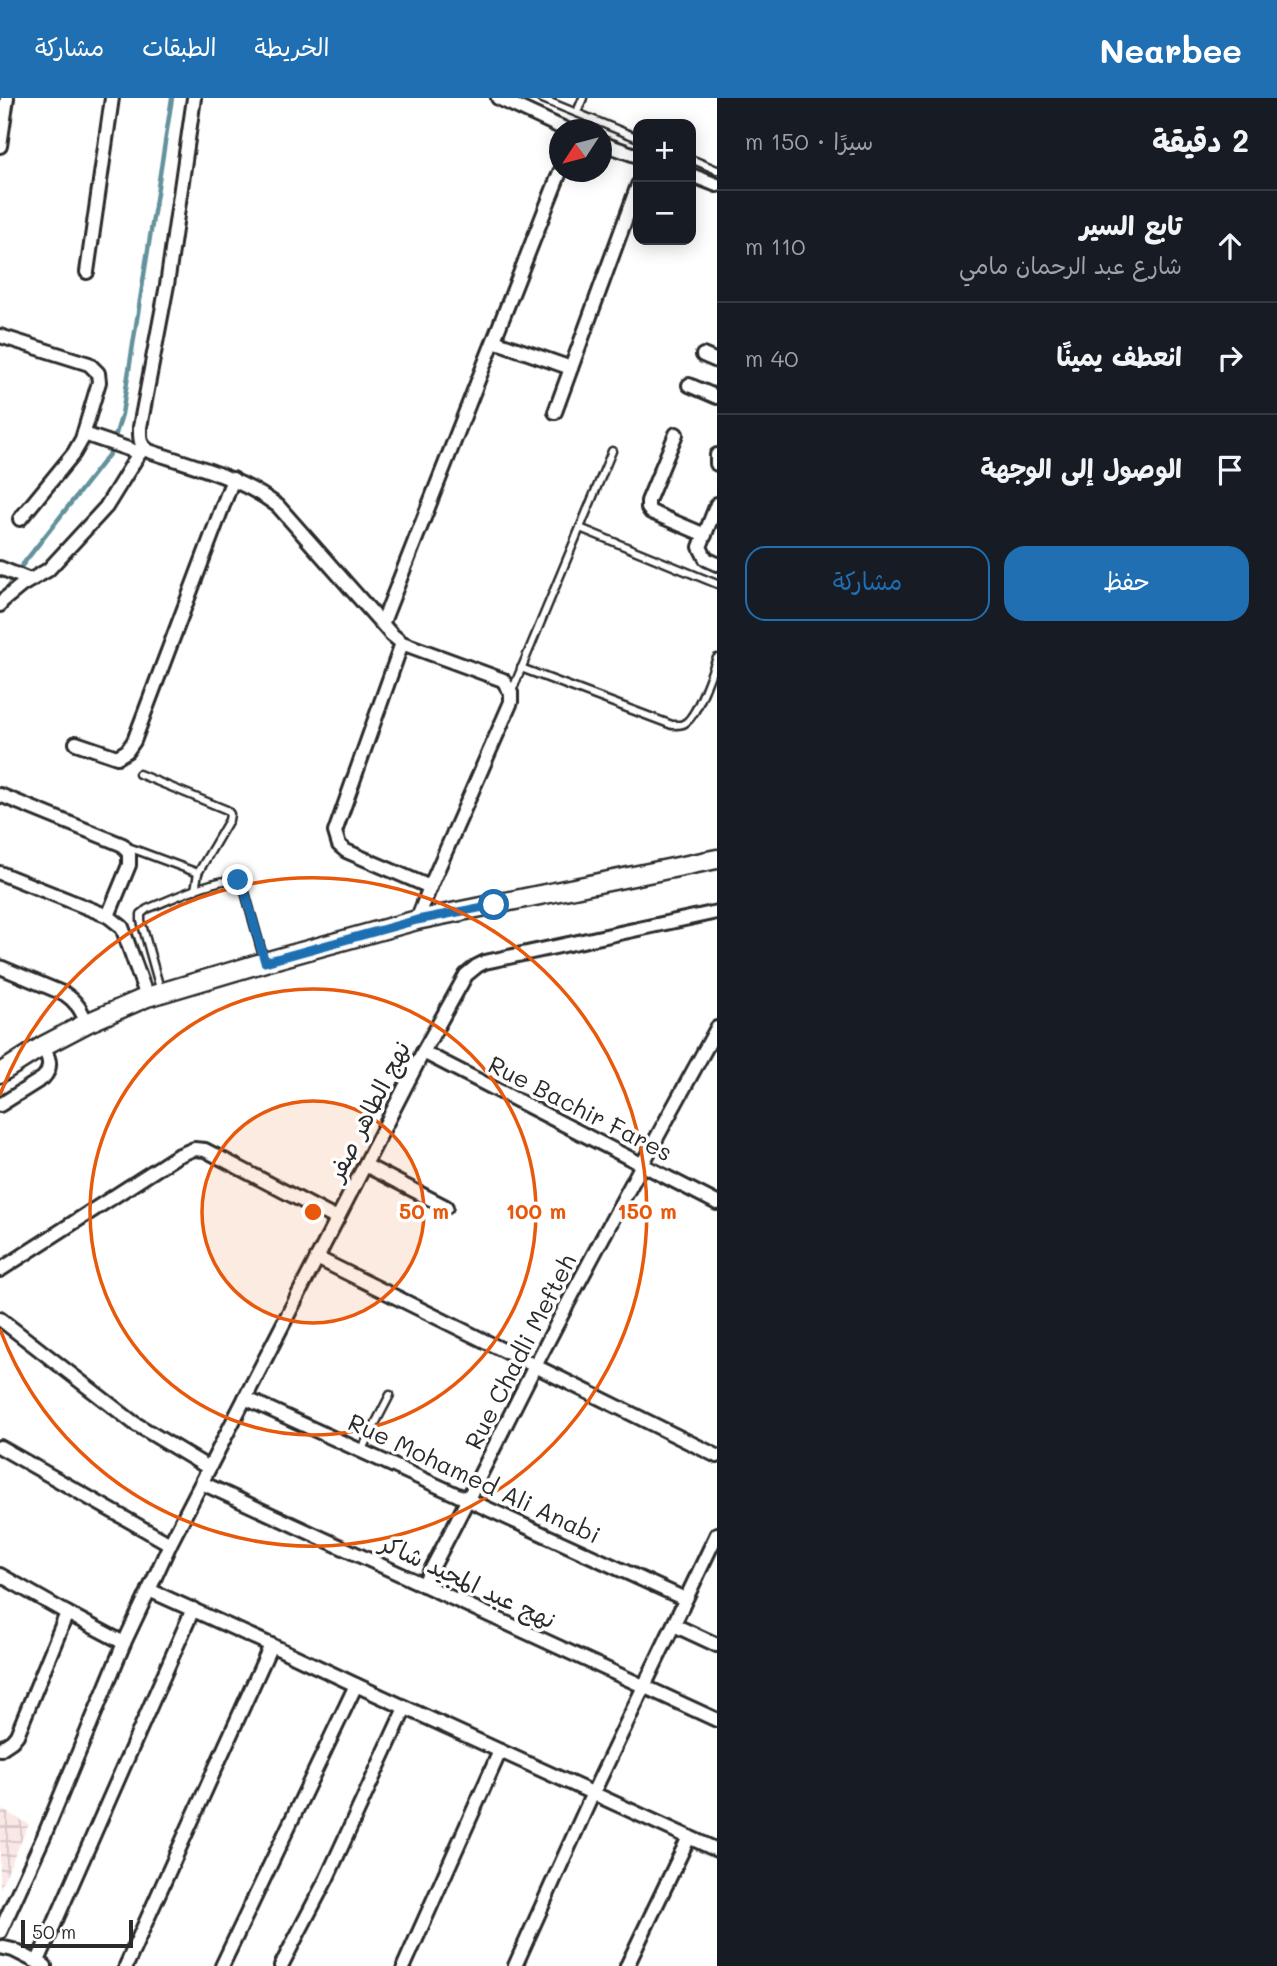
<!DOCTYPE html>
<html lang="ar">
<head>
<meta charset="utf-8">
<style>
  body { margin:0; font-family:Mali,"Playpen Sans Arabic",sans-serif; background:#242831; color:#f1f3f6; direction:rtl }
  .controls { position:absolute; right:21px; top:21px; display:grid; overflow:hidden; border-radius:14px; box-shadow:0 4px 18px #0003 }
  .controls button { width:63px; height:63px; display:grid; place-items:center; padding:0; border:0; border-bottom:2px solid #363941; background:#171b24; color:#f1f3f6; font:35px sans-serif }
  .compass { position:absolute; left:549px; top:21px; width:63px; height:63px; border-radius:50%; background:#171b24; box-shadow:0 4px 18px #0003; rotate:234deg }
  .scale { position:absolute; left:21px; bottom:18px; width:112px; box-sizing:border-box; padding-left:7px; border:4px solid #2b2b2b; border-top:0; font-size:19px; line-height:24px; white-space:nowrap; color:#2b2b2b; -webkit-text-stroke:5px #fff; paint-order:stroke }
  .stop { position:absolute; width:21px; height:21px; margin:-16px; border:5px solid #1f6fb2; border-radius:50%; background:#fff }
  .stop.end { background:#1f6fb2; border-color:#fff; box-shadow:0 2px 7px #0008 }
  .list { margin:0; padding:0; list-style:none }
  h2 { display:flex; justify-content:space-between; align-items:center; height:91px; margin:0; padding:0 28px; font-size:30px }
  h2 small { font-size:23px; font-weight:400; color:#9ea1a6 }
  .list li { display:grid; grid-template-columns:46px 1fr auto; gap:21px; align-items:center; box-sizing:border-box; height:112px; padding:0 28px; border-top:2px solid #363941 }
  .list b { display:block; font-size:26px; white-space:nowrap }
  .list p { margin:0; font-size:23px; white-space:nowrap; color:#9ea1a6 }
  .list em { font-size:23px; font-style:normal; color:#9ea1a6 }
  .actions { display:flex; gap:14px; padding:21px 28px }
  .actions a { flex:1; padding:16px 0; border:2px solid #1f6fb2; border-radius:21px; text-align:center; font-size:24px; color:#1f6fb2 }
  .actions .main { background:#1f6fb2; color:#fff }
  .icon { flex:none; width:38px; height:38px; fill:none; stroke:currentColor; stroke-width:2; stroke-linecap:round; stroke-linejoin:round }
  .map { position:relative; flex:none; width:717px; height:1868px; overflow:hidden; direction:ltr }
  header { display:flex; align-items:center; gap:42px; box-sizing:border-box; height:98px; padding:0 35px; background:#1f6fb2; color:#fff }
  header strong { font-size:33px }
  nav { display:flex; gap:38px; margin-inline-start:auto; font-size:24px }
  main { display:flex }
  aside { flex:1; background:#171b24 }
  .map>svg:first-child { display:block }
  .industrial { fill:url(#industrial-grid) }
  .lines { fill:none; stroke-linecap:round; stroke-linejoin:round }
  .stream { stroke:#63929c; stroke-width:4.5 }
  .lane-casing { stroke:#2b2b2b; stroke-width:11 }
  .street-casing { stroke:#2b2b2b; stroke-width:18 }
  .secondary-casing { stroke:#2b2b2b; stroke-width:23 }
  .lane { stroke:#fff; stroke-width:6 }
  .street { stroke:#fff; stroke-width:12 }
  .secondary { stroke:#fff; stroke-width:18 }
  .route { stroke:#1f6fb2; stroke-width:9 }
  .ring { fill:none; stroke:#e8590c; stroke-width:3.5 }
  .labels { text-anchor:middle; stroke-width:7; stroke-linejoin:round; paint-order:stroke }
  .street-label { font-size:24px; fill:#2b2b2b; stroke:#fff }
  .centre { fill:#e8590c; stroke:#fff; stroke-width:3.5 }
  .ring-label { font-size:21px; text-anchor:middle; font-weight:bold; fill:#e8590c; stroke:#fff; stroke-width:7; stroke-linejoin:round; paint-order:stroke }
</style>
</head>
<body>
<header>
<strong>Nearbee</strong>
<nav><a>الخريطة</a><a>الطبقات</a><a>مشاركة</a></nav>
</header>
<main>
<aside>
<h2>2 دقيقة<small>سيرًا · 150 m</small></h2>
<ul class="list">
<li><svg class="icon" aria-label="ahead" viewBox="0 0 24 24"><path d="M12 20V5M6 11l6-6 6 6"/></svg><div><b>تابع السير</b><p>شارع عبد الرحمان مامي</p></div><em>110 m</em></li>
<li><svg class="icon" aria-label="right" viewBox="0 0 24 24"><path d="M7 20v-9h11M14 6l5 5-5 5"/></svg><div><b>انعطف يمينًا</b></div><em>40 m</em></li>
<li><svg class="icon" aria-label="arrive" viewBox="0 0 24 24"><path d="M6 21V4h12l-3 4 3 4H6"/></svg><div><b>الوصول إلى الوجهة</b></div></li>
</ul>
<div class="actions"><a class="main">حفظ</a><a>مشاركة</a></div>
</aside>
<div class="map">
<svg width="717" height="1868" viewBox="0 0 717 1868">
  <defs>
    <pattern id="industrial-grid" width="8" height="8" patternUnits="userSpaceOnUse" patternTransform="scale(1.75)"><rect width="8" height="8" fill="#fae8e7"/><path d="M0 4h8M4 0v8" fill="none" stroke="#d6c7c6"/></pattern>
  </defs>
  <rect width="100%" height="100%" fill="#fff"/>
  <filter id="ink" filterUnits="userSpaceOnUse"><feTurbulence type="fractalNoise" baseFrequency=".0143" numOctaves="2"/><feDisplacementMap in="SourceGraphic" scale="14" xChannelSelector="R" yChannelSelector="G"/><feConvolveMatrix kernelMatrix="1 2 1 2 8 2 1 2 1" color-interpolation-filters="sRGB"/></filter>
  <g filter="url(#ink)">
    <polygon class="industrial" points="0,1711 29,1726 0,1790"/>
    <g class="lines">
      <polyline class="stream" points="7,495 13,479 110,355 122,316 172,0"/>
      <defs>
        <g id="lane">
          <polyline points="540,0 638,40"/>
          <polyline points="577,14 583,0"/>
          <polyline points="691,61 717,72"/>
          <polyline points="580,430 717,486"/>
          <path d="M 521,570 L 672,627 C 673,627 682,627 683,626 C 697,621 711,574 717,560"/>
          <polyline points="512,593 612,353"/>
          <polyline points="139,676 227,712 230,716 229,722 198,775"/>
          <polyline points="128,749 198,775 195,792"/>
          <path d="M 161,894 L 141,823 L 141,816 L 147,811 C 170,802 214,780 238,782 L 243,787 L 264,862"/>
          <polyline points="361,1353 390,1297"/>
        </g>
        <g id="street">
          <path d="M 194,0 L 167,187 L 140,329 C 140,340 139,347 149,353 C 194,368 240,379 278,408 L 391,536 L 402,545 L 503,582 L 511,595 L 511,604 L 430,789 L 417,822"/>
          <polyline points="498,0 567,32"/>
          <polyline points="601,45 638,58"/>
          <polyline points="0,48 7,0"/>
          <polyline points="691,77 717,87"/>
          <polyline points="87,174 112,0"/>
          <polyline points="0,238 89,266 98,275 99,284 82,341 74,355 20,421"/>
          <polyline points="494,243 571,270"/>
          <polyline points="703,257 717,263"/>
          <polyline points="689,287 717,299"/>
          <polyline points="555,314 638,87"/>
          <polyline points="84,336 140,355"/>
          <polyline points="676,336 648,403 648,410 651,414 705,437"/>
          <polyline points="717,357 717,366"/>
          <polyline points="717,406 700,449 706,461 717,466"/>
          <polyline points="0,470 30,482"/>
          <polyline points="0,507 1,504 22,487 48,472 106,409 143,349"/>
          <polyline points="383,524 560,74"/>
          <polyline points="402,545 335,734 339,747 346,753 430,789"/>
          <polyline points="76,645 117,659 127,653 134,643 233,381"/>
          <polyline points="0,697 123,747 129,756 129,767 108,818"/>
          <polyline points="0,775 108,818 122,829 147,899"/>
          <polyline points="717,814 485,864 477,868 466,877 423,954 170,1446 149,1492 271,1547 356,1587 717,1752"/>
          <path d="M 0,869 L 65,896 C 77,904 81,912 87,925"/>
          <polyline points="423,954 717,1105"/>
          <path d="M 0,1007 L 43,980 C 53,969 49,960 43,948"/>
          <polyline points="365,1067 446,1109"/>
          <polyline points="317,1160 717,1358"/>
          <polyline points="0,1172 177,1058 194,1051 205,1052 337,1121"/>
          <polyline points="0,1221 134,1325 209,1370"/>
          <polyline points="245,1300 685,1501"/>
          <polyline points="0,1349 170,1446"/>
          <polyline points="202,1385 717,1622"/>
          <polyline points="0,1477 67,1515 17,1637 12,1643 0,1651"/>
          <path d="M 423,1487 C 462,1415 498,1341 535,1268 C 594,1154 655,1042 717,930"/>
          <polyline points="67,1515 124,1545"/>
          <polyline points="674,1527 717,1547"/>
          <polyline points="0,1834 44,1738 124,1545 149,1492"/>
          <polyline points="0,1849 13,1852 45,1868"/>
          <polyline points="38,1863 193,1511"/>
          <polyline points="126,1868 271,1547"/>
          <polyline points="222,1868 356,1587"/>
          <polyline points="281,1868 327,1780 405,1610"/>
          <polyline points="404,1868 500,1653"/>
          <polyline points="515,1868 593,1695 717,1436"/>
          <polyline points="627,1868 689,1739"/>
        </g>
        <polyline id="secondary" points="0,975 43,948 87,925 147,899 265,864 417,822 717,761"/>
      </defs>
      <use href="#lane" class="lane-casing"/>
      <use href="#street" class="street-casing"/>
      <use href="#secondary" class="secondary-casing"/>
      <use href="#lane" class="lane"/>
      <use href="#street" class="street"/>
      <use href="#secondary" class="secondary"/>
    </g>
  </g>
  <g class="lines" filter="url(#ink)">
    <polyline class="route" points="238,782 243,787 265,864 417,822 494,807"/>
  </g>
  <circle cx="313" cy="1114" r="111" fill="#e8590c" fill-opacity=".12"/>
  <g class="ring">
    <circle cx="313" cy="1114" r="111"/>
    <circle cx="313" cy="1114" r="223"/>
    <path d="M0 997A334 334 0 1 1 0 1231"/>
  </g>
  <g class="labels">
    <g class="street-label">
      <text transform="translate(580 1011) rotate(27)" y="8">Rue Bachir Fares</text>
      <text transform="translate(369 1013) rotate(-63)" y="8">نهج الطاهر صفر</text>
      <text transform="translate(521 1254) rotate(-63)" y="8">Rue Chadli Mefteh</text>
      <text transform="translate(474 1381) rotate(25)" y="8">Rue Mohamed Ali Anabi</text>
      <text transform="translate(468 1484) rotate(25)" y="8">نهج عبد المجيد شاكر</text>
    </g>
  </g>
  <circle cx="313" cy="1114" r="10" class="centre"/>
  <g class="ring-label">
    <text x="424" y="1121">50 m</text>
    <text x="536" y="1121">100 m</text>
    <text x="647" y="1121">150 m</text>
  </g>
</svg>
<div class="controls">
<button>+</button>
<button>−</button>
</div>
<svg class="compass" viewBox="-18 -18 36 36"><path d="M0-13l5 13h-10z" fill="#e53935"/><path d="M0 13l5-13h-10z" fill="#9ea1a6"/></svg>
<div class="scale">50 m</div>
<div class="stop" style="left:494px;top:807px"></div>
<div class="stop end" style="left:238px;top:782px"></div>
</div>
</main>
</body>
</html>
